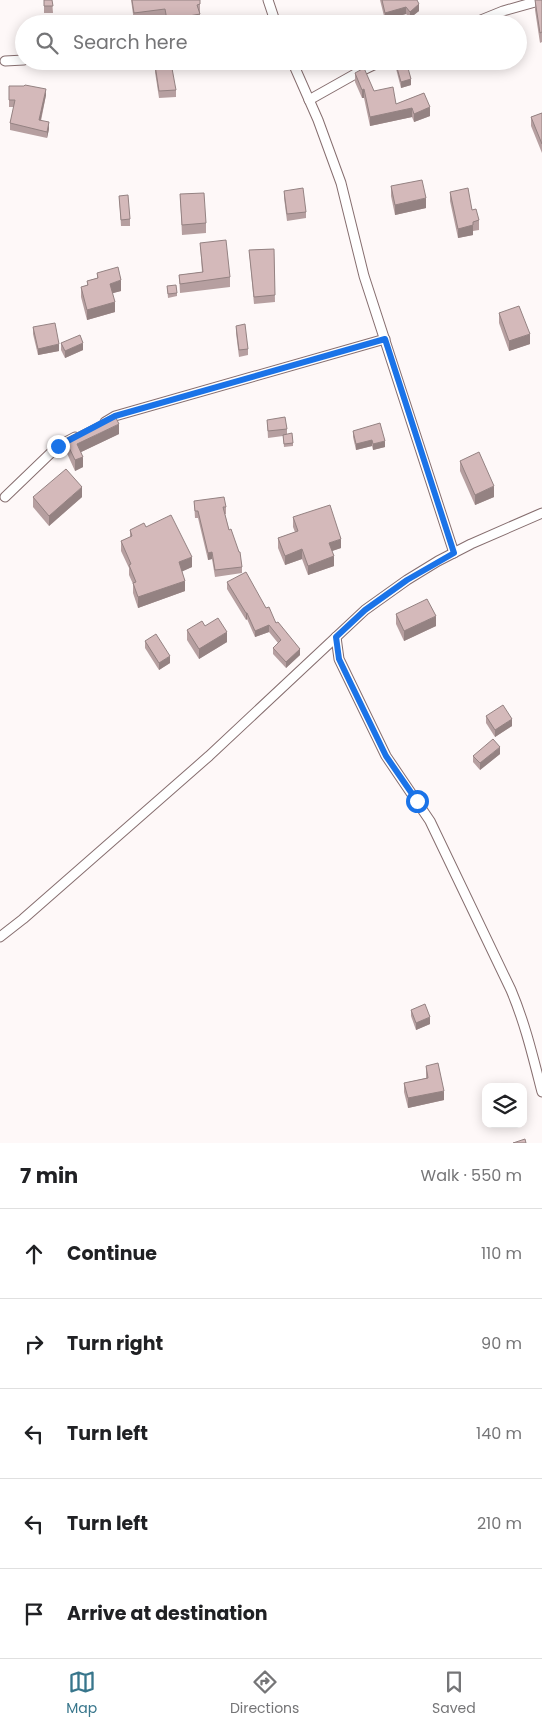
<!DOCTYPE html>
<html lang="en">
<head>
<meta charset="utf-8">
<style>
  body { margin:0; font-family:Poppins,sans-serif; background:#f6f6f6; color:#202124 }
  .controls { position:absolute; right:15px; bottom:15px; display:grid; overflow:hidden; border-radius:10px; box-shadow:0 2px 12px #0003 }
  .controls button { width:45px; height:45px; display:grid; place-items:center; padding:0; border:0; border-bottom:1px solid #e0e0e0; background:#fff; color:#202124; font:25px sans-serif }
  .stop { position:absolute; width:15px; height:15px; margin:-11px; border:4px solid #1a73e8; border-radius:50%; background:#fff }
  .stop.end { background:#1a73e8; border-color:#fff; box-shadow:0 1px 5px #0008 }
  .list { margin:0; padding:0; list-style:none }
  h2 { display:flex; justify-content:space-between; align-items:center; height:65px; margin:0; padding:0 20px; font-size:21px }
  h2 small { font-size:16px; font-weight:400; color:#757577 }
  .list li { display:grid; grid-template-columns:32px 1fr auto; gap:15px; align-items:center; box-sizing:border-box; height:90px; padding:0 20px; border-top:1px solid #e0e0e0 }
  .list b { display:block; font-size:19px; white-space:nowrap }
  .list em { font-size:16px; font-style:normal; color:#757577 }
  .icon { flex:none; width:28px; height:28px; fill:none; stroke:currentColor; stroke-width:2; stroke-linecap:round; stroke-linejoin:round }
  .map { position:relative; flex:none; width:542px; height:1143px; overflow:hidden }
  .search { position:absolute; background:#fff; box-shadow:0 2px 12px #0003; left:15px; right:15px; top:15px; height:55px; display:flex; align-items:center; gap:12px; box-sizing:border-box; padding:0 18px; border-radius:28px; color:#757577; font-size:19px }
  .sheet { height:515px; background:#fff }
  nav { display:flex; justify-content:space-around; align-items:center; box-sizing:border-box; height:70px; border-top:1px solid #e0e0e0; background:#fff; font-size:14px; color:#757577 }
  nav a { display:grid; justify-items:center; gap:2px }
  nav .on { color:#38768c }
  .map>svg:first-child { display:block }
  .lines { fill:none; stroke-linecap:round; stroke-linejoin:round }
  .minor-casing { stroke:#866e6f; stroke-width:11 }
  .minor { stroke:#fff; stroke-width:9 }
  .wall { fill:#b69fa0 }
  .shaded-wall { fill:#948282 }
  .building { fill:#d4b9ba; stroke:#948282 }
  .route { stroke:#1a73e8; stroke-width:6 }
</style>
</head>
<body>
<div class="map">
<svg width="542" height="1143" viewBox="0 0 542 1143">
  <rect width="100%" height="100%" fill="#fef8f8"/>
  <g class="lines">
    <defs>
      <g id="minor">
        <polyline points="268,0 276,24"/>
        <polyline points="471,24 503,11 542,0"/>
        <polyline points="5,61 24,60"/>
        <polyline points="292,61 318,120 341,183 364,276 454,553"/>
        <polyline points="309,100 357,73 382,61"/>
        <polyline points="105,422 115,416 385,339"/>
        <polyline points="5,497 58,446 75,437"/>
        <path d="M 336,637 L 339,659 L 386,756 L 430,821 L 511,990 C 525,1023 533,1057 542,1092"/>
        <polyline points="0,937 23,919 209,756 365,610 407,580 438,561 471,544 542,513"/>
      </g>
    </defs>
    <use href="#minor" class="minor-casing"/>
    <use href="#minor" class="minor"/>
  </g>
  <g class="wall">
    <polygon points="44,0 52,0 53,13 44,13"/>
    <polygon points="131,0 200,0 200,23 194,24 166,24 165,17 134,21"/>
    <polygon points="380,0 417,0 419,11 410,18 406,14 385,20"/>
    <polygon points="535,0 542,0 542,42 540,43 535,10"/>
    <polygon points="394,61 406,61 411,85 401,88"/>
    <polygon points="155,65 176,90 176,97 159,98 155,72"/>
    <polygon points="355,73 374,91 396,104 424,93 430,116 414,122 412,117 370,126 364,98 362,98 355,82"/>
    <polygon points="9,86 24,86 46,95 41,121 49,129 47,138 10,130 10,123 14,107 9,107"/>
    <polygon points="542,113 542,153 531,126 531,117"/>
    <polygon points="391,186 426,208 395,215 391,196"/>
    <polygon points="284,191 306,212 306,218 287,221 284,198"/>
    <polygon points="450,192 472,210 479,220 479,230 473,231 473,235 458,238 450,201"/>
    <polygon points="180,194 206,223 206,233 182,235"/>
    <polygon points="119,196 130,219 130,226 121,226"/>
    <polygon points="200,243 230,277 230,287 180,293 179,275 202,272"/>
    <polygon points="274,249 275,302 254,304 249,250"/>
    <polygon points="97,273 121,291 112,293 115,312 87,320 81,297 81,287 87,285 87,281 97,278"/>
    <polygon points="167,286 177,293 177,296 168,298"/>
    <polygon points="499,313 530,344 509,351 499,323"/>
    <polygon points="236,326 248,349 248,355 239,357 236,333"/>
    <polygon points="33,327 59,351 38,355 33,334"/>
    <polygon points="61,343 83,350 65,358 61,350"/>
    <polygon points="267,420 287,429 287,434 293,443 293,446 284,447 283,436 268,438"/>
    <polygon points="353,431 385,447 373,450 372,446 356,450 353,437"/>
    <polygon points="119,434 81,452 83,467 75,471 65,449 65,439"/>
    <polygon points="460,461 494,497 475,505 460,471"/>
    <polygon points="33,497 82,497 49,526 33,507"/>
    <polygon points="194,501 226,507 226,514 225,514 229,530 239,552 242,567 242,573 215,577 212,559 208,560 198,518 195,518"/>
    <polygon points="293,517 341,548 332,551 334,566 308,575 302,559 285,565 278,548 278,538 295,532 293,527"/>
    <polygon points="146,527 192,567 182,571 185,591 138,608 133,593 133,584 129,575 129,568 121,551 121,541 130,537 130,530"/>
    <polygon points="227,582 266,608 275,621 300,655 286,668 273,654 273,648 278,643 269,632 255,637 247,619 246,620 227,589"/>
    <polygon points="396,614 436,626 404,641 396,624"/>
    <polygon points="205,626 227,642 199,659 187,640 187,630"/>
    <polygon points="145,641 170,663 159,670 145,648"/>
    <polygon points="486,716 512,726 495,737 486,723"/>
    <polygon points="500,754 480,770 473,762 473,756"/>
    <polygon points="411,1010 430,1024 416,1030 411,1016"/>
    <polygon points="426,1066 444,1100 408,1108 404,1092 404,1083 426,1078"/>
  </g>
  <g class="shaded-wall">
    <polygon points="419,4 419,11 410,18 410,12"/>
    <polygon points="406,7 406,14 385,20 385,13"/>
    <polygon points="411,79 411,85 401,88 401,82"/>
    <polygon points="46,89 46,95 39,127 39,120"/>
    <polygon points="364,89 364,98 362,98 362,90"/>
    <polygon points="430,107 430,116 414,122 414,114"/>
    <polygon points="412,108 412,117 370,126 370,117"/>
    <polygon points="49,122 49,129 47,138 47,132"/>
    <polygon points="426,198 426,208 395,215 395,205"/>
    <polygon points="473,225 473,235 458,238 458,229"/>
    <polygon points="121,280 121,291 110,294 110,284"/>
    <polygon points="115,302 115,312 87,320 87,310"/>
    <polygon points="530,334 530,344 509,351 509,341"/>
    <polygon points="83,343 83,350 65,358 65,351"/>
    <polygon points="59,344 59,351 38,355 38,349"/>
    <polygon points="119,424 119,434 77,454 77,444"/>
    <polygon points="372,440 372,446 356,450 356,444"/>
    <polygon points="385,441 385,447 373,450 373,444"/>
    <polygon points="83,457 83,467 75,471 75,460"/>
    <polygon points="494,486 494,497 475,505 475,495"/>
    <polygon points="82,487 82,497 49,526 49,516"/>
    <polygon points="341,539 341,548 329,552 329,543"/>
    <polygon points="302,549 302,559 285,565 285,556"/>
    <polygon points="212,552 212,559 208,560 208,553"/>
    <polygon points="334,556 334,566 308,575 308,566"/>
    <polygon points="192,557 192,567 179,573 179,562"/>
    <polygon points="185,581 185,591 138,608 138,597"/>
    <polygon points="246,613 247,613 247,619 246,620"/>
    <polygon points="436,616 436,626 404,641 404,631"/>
    <polygon points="269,625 269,632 255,637 255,631"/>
    <polygon points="227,632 227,642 199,659 199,649"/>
    <polygon points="300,649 300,655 286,668 286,662"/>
    <polygon points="170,656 170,663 159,670 159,663"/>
    <polygon points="512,719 512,726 495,737 495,730"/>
    <polygon points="500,747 500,754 480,770 480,763"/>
    <polygon points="430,1017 430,1024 416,1030 416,1023"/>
    <polygon points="444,1091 444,1100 408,1108 408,1098"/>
  </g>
  <g class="building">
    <polygon points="44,0 52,0 53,6 44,6"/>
    <polygon points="132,0 200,0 200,4 197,5 200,14 167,20 165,9 134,13"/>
    <polygon points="382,0 417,0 419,4 410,12 406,7 385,13"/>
    <polygon points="535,0 542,0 542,32 540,33"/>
    <polygon points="49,19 50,24 40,24 39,20"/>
    <polygon points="395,61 406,61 411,79 401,82"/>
    <polygon points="171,63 176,90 159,91 155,65"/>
    <polygon points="364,68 374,91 393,87 396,104 424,93 430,107 414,114 412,108 370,117 364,89 362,90 355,73"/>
    <polygon points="25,85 46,89 39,120 49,122 47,132 10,123 15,100 9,100 9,86 24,86"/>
    <polygon points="542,113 542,144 531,117"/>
    <polygon points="422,180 426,198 395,205 391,186"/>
    <polygon points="303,188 306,212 287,214 284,191"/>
    <polygon points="468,188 472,210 476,209 479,220 473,222 473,225 458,229 450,192"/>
    <polygon points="204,193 206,223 182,225 180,194"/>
    <polygon points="128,195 130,219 121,220 119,196"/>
    <polygon points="226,240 230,277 180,284 179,275 203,272 200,243"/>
    <polygon points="274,249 275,295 254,297 249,250"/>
    <polygon points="118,267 121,280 110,284 115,302 87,310 81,287 88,285 87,281 98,278 97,273"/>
    <polygon points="176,285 177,293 168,294 167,286"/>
    <polygon points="519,306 530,334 509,341 499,313"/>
    <polygon points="55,323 59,344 38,349 33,327"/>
    <polygon points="245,324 248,349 239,350 236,326"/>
    <polygon points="80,335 83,343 65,351 61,343"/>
    <polygon points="114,414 119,424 77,444 83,457 75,460 65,439"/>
    <polygon points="285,417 287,429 268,431 267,420"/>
    <polygon points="380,423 385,441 373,444 372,440 356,444 353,431"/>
    <polygon points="292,433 293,443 284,444 283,435"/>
    <polygon points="479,452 494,486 475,495 460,461"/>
    <polygon points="66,469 82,487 49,516 33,497"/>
    <polygon points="224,497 226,507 223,507 229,530 231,529 239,552 240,552 242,567 215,570 212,552 208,553 198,511 195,511 194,501"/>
    <polygon points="330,505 341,539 329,543 334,556 308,566 302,549 285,556 278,538 298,531 293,517"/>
    <polygon points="171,515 192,557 179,562 185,581 138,597 133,583 136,582 129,565 131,564 121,541 132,536 130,530 144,523 146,527"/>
    <polygon points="246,572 266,608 269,607 275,621 276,623 278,622 300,649 286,662 273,648 281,640 269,625 255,631 247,613 246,613 227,582"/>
    <polygon points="427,599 436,616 404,631 396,614"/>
    <polygon points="218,618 227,632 199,649 187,630 202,621 205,626"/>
    <polygon points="156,634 170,656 159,663 145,641"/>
    <polygon points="503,705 512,719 495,730 486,716"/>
    <polygon points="493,739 500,747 480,763 473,756"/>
    <polygon points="425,1004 430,1017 416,1023 411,1010"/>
    <polygon points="438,1063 444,1091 408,1098 404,1083 428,1078 426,1066"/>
    <polygon points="525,1139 526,1143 513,1143"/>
  </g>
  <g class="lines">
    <polyline class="route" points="58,446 115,416 385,339 454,553 407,580 365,610 336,637 339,659 351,684 386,756 417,801"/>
  </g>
</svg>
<div class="controls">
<button><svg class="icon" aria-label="layers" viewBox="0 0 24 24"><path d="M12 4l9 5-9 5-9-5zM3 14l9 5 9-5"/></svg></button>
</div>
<div class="stop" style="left:417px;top:801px"></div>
<div class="stop end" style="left:58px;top:446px"></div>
<div class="search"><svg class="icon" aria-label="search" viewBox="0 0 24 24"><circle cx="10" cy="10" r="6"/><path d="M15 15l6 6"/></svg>Search here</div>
</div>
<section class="sheet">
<h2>7 min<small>Walk · 550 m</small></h2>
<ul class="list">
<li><svg class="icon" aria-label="ahead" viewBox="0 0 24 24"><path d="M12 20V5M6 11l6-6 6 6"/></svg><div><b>Continue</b></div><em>110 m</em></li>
<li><svg class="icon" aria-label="right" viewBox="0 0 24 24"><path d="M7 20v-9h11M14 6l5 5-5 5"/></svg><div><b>Turn right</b></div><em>90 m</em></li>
<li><svg class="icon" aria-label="left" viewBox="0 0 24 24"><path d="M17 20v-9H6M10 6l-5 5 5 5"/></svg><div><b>Turn left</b></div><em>140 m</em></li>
<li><svg class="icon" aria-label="left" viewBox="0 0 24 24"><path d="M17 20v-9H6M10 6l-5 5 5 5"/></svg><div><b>Turn left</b></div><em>210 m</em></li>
<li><svg class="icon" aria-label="arrive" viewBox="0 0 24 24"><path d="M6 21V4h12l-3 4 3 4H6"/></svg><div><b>Arrive at destination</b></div></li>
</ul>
</section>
<nav>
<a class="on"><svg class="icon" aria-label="map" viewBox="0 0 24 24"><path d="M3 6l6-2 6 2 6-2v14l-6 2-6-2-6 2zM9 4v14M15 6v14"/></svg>Map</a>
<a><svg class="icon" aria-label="directions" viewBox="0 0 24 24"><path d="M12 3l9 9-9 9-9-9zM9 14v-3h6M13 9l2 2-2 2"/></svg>Directions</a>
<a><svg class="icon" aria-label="saved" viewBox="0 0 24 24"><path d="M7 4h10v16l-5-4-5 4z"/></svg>Saved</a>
</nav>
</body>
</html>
